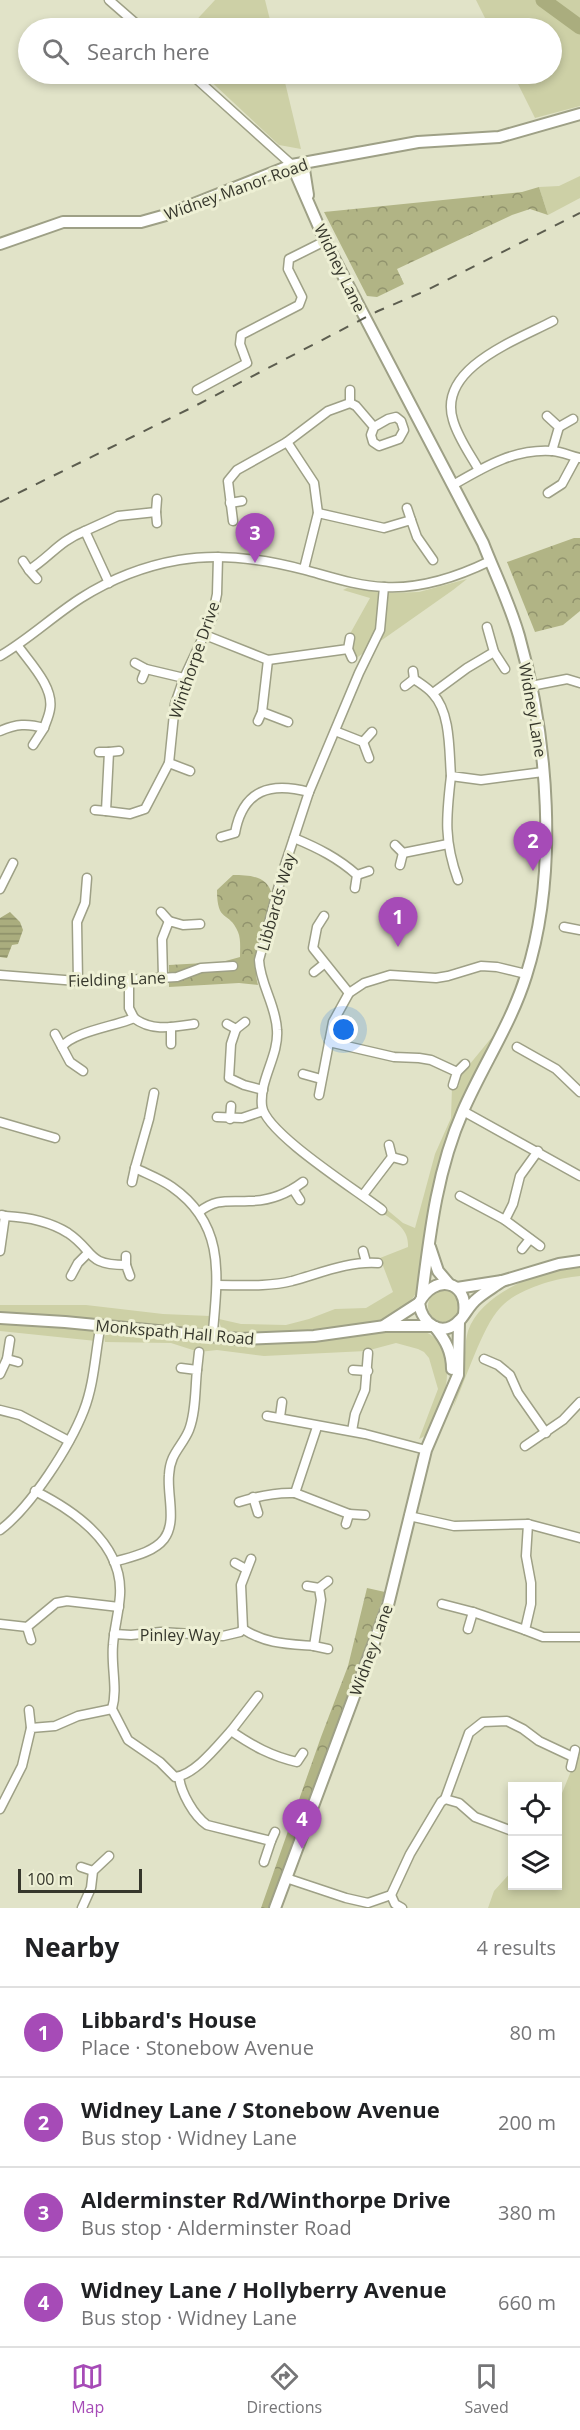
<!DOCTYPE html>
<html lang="en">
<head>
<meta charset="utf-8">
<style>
  body { margin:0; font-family:"Open Sans",sans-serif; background:#f2f2f2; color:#202124 }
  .controls { position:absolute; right:18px; bottom:18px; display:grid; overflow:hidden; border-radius:0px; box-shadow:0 3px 9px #0003 }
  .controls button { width:54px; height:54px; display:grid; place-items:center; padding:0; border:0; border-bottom:2px solid #e0e0e0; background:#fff; color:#202124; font:30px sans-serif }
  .scale { position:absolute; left:18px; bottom:15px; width:124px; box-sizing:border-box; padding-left:6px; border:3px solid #36372c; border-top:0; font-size:16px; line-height:21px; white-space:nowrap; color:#36372c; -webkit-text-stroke:4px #eef0d5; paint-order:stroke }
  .you { position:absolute; left:344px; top:1030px; width:21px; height:21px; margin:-15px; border:4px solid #fff; border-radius:50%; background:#1a73e8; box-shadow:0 0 0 9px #1a73e833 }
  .badge { display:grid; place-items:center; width:39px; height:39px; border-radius:50%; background:#a64bb7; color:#fff; font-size:20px; font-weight:700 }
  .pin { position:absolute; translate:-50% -50px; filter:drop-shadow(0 2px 3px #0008) }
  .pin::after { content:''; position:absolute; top:32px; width:21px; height:18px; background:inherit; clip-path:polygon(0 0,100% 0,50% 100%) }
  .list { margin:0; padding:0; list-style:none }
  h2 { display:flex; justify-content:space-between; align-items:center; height:78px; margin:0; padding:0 24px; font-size:26px }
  h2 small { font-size:20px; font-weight:400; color:#757577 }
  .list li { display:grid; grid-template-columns:39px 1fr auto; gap:18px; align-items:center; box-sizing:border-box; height:90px; padding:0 24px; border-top:2px solid #e0e0e0 }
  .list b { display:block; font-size:22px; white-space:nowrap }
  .list p { margin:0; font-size:20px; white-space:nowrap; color:#757577 }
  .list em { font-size:20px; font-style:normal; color:#757577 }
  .icon { flex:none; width:33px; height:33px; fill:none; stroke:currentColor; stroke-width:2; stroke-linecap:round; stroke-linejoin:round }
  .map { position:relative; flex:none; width:580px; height:1908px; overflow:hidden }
  .search { position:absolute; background:#fff; box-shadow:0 3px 9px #0003; left:18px; right:18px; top:18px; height:66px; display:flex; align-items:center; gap:15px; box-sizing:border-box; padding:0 21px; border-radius:33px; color:#757577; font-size:22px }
  .sheet { height:438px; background:#fff }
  nav { display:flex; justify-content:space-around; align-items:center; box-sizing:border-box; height:84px; border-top:2px solid #e0e0e0; background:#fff; font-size:16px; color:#757577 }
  nav a { display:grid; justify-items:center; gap:3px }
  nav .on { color:#a64bb7 }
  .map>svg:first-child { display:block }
  .green { fill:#cdd0a6 }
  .forest { fill:url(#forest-crowns) }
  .water { fill:url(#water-rules) }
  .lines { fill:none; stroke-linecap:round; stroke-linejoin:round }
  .river { stroke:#aaad7e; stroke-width:15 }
  .minor-casing { stroke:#9ea086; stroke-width:11 }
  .tertiary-casing { stroke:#9ea086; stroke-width:14 }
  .minor { stroke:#fff; stroke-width:8 }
  .tertiary { stroke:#fff; stroke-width:10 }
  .rail { stroke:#5c5d4f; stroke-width:2; stroke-dasharray:10 10; stroke-linecap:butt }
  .labels { text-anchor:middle; stroke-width:6; stroke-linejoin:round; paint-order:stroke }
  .street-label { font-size:16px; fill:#36372c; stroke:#eef0d5 }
</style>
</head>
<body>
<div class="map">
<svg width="580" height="1908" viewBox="0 0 580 1908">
  <defs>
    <pattern id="forest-crowns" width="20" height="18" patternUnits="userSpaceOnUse" patternTransform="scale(1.5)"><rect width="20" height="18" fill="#b1b485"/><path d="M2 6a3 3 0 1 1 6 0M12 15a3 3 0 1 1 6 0" fill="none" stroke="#91936d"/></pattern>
    <pattern id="water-rules" width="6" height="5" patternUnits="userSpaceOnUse" patternTransform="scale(1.5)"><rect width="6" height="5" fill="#aaad7e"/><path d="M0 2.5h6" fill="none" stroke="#8b8e67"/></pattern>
  </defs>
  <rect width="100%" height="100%" fill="#e1e3c8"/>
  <g class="green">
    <polygon points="215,0 265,0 272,28 189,28"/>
    <polygon points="476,0 580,0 580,106 535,118 513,74 552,74 552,28 490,28"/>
    <polygon points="203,74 283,74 301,149 279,145"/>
    <polygon points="580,176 580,198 548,215 539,187 559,186"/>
    <polygon points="467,579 453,590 355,659 351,632 370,598 343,590 347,588 390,593 419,592"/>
    <path d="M 502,1025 L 460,1112 L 419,1288 C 413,1299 406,1308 395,1315 C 374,1328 244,1342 225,1331 C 220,1328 220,1324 219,1319 L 241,1324 L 286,1325 L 309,1319 L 335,1309 L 366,1308 L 393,1292 L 380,1258 L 408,1247 C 409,1228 394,1221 381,1212 L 385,1208 L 403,1223 L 415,1228 L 435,1154 L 451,1118 L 452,1087 L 459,1086 L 460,1076 Z"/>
    <path d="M 580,1266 L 580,1276 C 556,1278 517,1289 500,1308 C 482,1327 465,1382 453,1408 C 456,1397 460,1385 463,1372 C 466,1359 464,1344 468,1331 C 481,1292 543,1269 580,1266 Z"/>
    <circle cx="444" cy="1306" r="16"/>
    <polygon points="0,1305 86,1305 163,1314 210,1316 209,1326 204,1330 3,1313 0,1311"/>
    <polygon points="0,1321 95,1330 97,1333 96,1341 0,1331"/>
    <path d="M 111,1329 C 163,1335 217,1344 270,1343 C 298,1343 325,1339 352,1336 C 370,1334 409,1326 425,1332 C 451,1342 450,1380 442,1401 C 437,1413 432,1435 419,1439 L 438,1389 L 429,1358 L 424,1352 L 418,1349 L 396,1343 L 366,1351 L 264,1356 L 217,1350 L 199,1352 L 171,1343 L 105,1342 L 104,1337 Z"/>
    <polygon points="580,1749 580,1908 488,1908 494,1891 512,1871 512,1886 558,1886 558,1803"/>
  </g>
  <g class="forest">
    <polygon points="539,187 548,215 530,209 512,215 397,269 404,284 377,297 367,296 324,212 522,192"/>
    <polygon points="574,538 580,538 580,611 563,625 535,632 507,562"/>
    <path d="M 233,875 C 250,875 269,876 272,896 C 265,923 250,957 258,985 L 239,983 L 169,987 L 169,965 L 222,962 L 240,957 C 240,949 241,939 238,932 C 229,910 217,924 217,890 Z"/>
    <polygon points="367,1588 385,1592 352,1689 269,1908 261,1908 321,1737 348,1666"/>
  </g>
  <polygon class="water" points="10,912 20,922 23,930 18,944 12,945 7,958 0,957 0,918"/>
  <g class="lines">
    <polyline class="river" points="543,0 580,27"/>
    <defs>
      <g id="minor">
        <polyline points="109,0 141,28"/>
        <polyline points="191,74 292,165"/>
        <polyline points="197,390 247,363 240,344 241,335 299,305 302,297 288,269 289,259 325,241"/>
        <polyline points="350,390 350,403"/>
        <polyline points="547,416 559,427 552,451"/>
        <polyline points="559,427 573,419"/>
        <polyline points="287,442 328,411 350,403 356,406 374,427 388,419 396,417 401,421 404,430 399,439 379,446 373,442 371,435 374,427"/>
        <path d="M 479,470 C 470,454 458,438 453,420 C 437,368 517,340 553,321"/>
        <path d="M 453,485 C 484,467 515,448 553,451 C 562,452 571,456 580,458"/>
        <polyline points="548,493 562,484 576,458"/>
        <polyline points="230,503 242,501"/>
        <polyline points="407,508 411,520"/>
        <polyline points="156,512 157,523"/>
        <polyline points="318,513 384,528 411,520 417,537 433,560"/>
        <polyline points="233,521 228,481 237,470 287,442 314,483 318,513 304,569"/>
        <polyline points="85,531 118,516 156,512 157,499"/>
        <path d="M 23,561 L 29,570 C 51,556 59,541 85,531 L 109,583"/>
        <polyline points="29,570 37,579"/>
        <polyline points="205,635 268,660 262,712 288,722"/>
        <polyline points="348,649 352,658"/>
        <polyline points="494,652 505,669"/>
        <path d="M 0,656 C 29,639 53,616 81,598 C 111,579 144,566 179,560 C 221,553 264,559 305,570 C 331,577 357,586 385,587 C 422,589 457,577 490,561"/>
        <polyline points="268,660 348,649 350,638"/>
        <polyline points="135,663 146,669 184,678"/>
        <path d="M 413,671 L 414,679 C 421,684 428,688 433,694 C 451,713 449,752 451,776 L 481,780 L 543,772"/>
        <polyline points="142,679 146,669"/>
        <polyline points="405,686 414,679"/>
        <polyline points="531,686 567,679 580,683"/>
        <polyline points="433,693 467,668 494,652 487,627"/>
        <polyline points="258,721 262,712"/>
        <path d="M 0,731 C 16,724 27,723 44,728 C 46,722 49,716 50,709 C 54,687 30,663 18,646"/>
        <polyline points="335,731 363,742 369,758"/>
        <polyline points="363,742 372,732"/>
        <polyline points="33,745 44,728"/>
        <polyline points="99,752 109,752 106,811 130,814 145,809 169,763 175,704 184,678 212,618 217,594 218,557"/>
        <polyline points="109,752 119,751"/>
        <polyline points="169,763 190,771"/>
        <path d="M 451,776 C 446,818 444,841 458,880"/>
        <polyline points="95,810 106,811"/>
        <path d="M 221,837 L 235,833 C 243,789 271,782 309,792"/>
        <path d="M 294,838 C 318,848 338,858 357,875 L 355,888"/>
        <polyline points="395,845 403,853 448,844"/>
        <polyline points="400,865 403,853"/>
        <polyline points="357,875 369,871"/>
        <polyline points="0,889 13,863"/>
        <polyline points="161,912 169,921"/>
        <polyline points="324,916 317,927 313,948 349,993"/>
        <polyline points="564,927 580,930"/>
        <polyline points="314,972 324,964"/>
        <polyline points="0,975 90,982 177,977 201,968 233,966"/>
        <polyline points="163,977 162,939 169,921 183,925 200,924"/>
        <polyline points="78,982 77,922 85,903 87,878"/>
        <path d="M 134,1018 C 152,1032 173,1027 194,1024"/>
        <polyline points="227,1024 236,1029 231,1044 229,1078 244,1085 263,1090"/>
        <polyline points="236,1029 245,1022"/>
        <polyline points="55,1034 62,1047"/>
        <polyline points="329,1042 394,1057 419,1058 431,1060 457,1072 453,1085"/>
        <polyline points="171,1044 171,1027"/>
        <polyline points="517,1047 556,1069 580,1092"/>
        <path d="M 83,1071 L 70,1062 L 62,1047 C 72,1032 116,1026 134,1018 L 129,1008 L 129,980"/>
        <polyline points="457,1072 465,1064"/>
        <polyline points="303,1074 321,1079"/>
        <path d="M 154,1093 L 149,1119 L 135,1168 C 147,1174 161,1179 172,1187 C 225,1224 218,1274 213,1331 L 216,1335"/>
        <polyline points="319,1095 333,1022 349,993 364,983 390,975 436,978 448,976 481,966 497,967 526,974"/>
        <polyline points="463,1111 580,1176"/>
        <polyline points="217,1117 242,1118 263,1111"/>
        <polyline points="230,1119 231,1106"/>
        <polyline points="0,1122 55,1138"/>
        <polyline points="392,1157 403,1160"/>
        <polyline points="132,1182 135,1168"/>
        <polyline points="293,1189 300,1200"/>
        <polyline points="363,1195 392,1157 389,1145"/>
        <polyline points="460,1196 505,1220 513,1204 520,1176 538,1151"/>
        <path d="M 382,1210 C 358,1191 265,1133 262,1106 C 259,1080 279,1056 277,1030 C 276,1005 260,984 259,960 L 282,874 L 309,792 L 359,673 L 380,630 L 384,587"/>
        <path d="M 199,1212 C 217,1198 228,1202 249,1201 C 269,1201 287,1194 303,1182"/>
        <path d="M 5,1216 C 27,1217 49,1221 68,1233 C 95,1251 85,1265 126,1265 L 130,1276"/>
        <polyline points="505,1220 540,1246"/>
        <polyline points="522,1249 530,1239"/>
        <polyline points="0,1251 5,1216 2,1215"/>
        <polyline points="363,1251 366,1262"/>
        <polyline points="126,1265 126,1256"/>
        <polyline points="71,1276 78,1263 88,1253"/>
        <path d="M 217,1285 C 242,1285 268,1287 292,1281 C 321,1273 348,1261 378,1263"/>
        <polyline points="7,1359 18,1362"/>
        <polyline points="484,1359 498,1365 510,1375 518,1393 546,1433"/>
        <polyline points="197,1370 199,1352"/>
        <polyline points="353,1370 368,1371"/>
        <polyline points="0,1374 7,1359 10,1340"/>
        <polyline points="0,1410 20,1415 69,1441"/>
        <polyline points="267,1416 365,1434 426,1450"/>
        <polyline points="280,1417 282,1402"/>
        <polyline points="317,1427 295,1493 349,1514 346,1524"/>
        <polyline points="352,1431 355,1414 365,1390 368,1353"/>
        <polyline points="525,1446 563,1420 580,1402"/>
        <path d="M 35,1491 C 75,1511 123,1544 120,1595 C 119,1612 114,1629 113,1645 C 111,1667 118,1689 112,1709 L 128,1740 L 160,1762 L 175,1777 C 195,1775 218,1745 231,1731 C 253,1746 271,1756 297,1762 L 303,1753"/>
        <polyline points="253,1497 258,1513"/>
        <path d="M 239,1502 C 258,1496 275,1492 295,1493"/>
        <polyline points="349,1514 365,1515"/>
        <polyline points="409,1516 454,1526 528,1524 580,1538"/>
        <polyline points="528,1524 526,1556 531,1583 531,1604 525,1630 543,1637 580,1637"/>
        <path d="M 0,1530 C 31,1507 70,1446 84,1410 C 94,1384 95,1356 100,1329 L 103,1325"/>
        <path d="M 114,1562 C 130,1557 153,1553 164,1539 C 177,1522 167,1495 169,1475 C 170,1453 182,1447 189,1430 C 196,1412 195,1389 197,1370 L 181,1368"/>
        <polyline points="235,1563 246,1569"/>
        <polyline points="319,1588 328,1581"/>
        <polyline points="442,1604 473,1612 525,1630"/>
        <polyline points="0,1624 27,1627"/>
        <path d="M 243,1629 C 265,1644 289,1644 314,1646 L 321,1600 L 319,1588 L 307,1586"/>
        <polyline points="243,1629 241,1585 251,1559"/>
        <polyline points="468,1629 473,1612"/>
        <polyline points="114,1634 131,1635 161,1632 223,1636 240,1632 243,1629"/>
        <polyline points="31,1640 27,1627 56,1603 67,1601 119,1607"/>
        <polyline points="314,1646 328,1649"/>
        <polyline points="29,1710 31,1728"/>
        <polyline points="231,1731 258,1696"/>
        <polyline points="571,1767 575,1750"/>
        <path d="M 179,1777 C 181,1793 194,1816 207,1825 L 271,1841 L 264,1862"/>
        <polyline points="445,1799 459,1803 475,1817 512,1831"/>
        <polyline points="0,1809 22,1766 31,1728 55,1726 78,1716 112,1709"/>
        <polyline points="271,1841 275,1832"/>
        <polyline points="81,1867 93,1871"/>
        <polyline points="286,1878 346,1898 368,1903 391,1895 410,1854 441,1802 445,1799 469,1733 483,1722 507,1721 523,1729 539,1741 573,1757"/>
        <polyline points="391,1895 395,1904 402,1908"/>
        <polyline points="82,1908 91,1888 93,1871 109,1856"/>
      </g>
      <g id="tertiary">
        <polyline points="303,163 308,195"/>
        <path d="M 292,165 L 325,241 L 483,543 C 495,574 510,604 519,636 C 548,738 559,873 526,976 C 511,1024 483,1065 463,1111 C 437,1170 430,1232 422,1296"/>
        <polyline points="0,244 63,222 141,222 166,215 292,165 418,142 499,137 580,114"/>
        <polyline points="430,1247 438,1271 449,1284"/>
        <polyline points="457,1288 502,1281 559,1264 580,1261"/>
        <path d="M 464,1314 C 469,1279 433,1274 419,1303 C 422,1324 442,1339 460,1320 C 466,1313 470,1304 478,1298 C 485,1292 494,1287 502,1281"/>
        <polyline points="0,1318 65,1322 240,1339 314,1336 385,1326 431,1326"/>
        <polyline points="385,1325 419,1303"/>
        <path d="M 435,1327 C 446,1341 452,1352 452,1369"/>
        <polyline points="275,1908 388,1605 426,1450 458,1375 459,1321"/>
      </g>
    </defs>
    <use href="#minor" class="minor-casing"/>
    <use href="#tertiary" class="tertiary-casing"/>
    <use href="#minor" class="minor"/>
    <use href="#tertiary" class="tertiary"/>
    <polyline class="rail" points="0,502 193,407 378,311 425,291 580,213"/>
  </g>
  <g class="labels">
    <g class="street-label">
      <text transform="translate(236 189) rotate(-20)" y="6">Widney Manor Road</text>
      <text transform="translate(340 268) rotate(64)" y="6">Widney Lane</text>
      <text transform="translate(194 660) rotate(-71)" y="6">Winthorpe Drive</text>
      <text transform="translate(533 710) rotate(80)" y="6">Widney Lane</text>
      <text transform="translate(276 902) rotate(-74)" y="6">Libbards Way</text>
      <text transform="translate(117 979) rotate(-2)" y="6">Fielding Lane</text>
      <text transform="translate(175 1332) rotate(5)" y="6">Monkspath Hall Road</text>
      <text x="180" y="1641">Pinley Way</text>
      <text transform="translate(371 1650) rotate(-70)" y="6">Widney Lane</text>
    </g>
  </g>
</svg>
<div class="controls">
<button><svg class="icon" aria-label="locate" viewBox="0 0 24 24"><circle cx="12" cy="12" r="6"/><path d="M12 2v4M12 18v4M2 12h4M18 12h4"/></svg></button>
<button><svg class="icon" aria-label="layers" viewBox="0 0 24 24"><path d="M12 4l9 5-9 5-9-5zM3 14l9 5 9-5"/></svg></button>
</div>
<div class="scale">100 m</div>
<div class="you"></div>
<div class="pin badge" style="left:398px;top:947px">1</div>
<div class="pin badge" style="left:533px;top:871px">2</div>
<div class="pin badge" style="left:255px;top:563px">3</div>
<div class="pin badge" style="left:302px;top:1849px">4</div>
<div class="search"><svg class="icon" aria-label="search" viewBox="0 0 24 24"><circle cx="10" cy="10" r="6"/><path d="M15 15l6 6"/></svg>Search here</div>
</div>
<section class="sheet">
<h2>Nearby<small>4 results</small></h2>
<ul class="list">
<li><span class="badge">1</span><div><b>Libbard's House</b><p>Place · Stonebow Avenue</p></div><em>80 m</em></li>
<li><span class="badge">2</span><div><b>Widney Lane / Stonebow Avenue</b><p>Bus stop · Widney Lane</p></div><em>200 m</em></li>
<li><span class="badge">3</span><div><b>Alderminster Rd/Winthorpe Drive</b><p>Bus stop · Alderminster Road</p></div><em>380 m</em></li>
<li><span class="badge">4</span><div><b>Widney Lane / Hollyberry Avenue</b><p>Bus stop · Widney Lane</p></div><em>660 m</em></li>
</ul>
</section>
<nav>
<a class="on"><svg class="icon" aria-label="map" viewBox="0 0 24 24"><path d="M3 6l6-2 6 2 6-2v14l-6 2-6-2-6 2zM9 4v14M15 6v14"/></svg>Map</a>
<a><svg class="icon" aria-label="directions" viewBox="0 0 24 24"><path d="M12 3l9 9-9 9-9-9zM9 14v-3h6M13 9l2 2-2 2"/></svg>Directions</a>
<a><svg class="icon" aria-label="saved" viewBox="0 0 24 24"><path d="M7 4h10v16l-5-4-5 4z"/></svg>Saved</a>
</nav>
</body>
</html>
